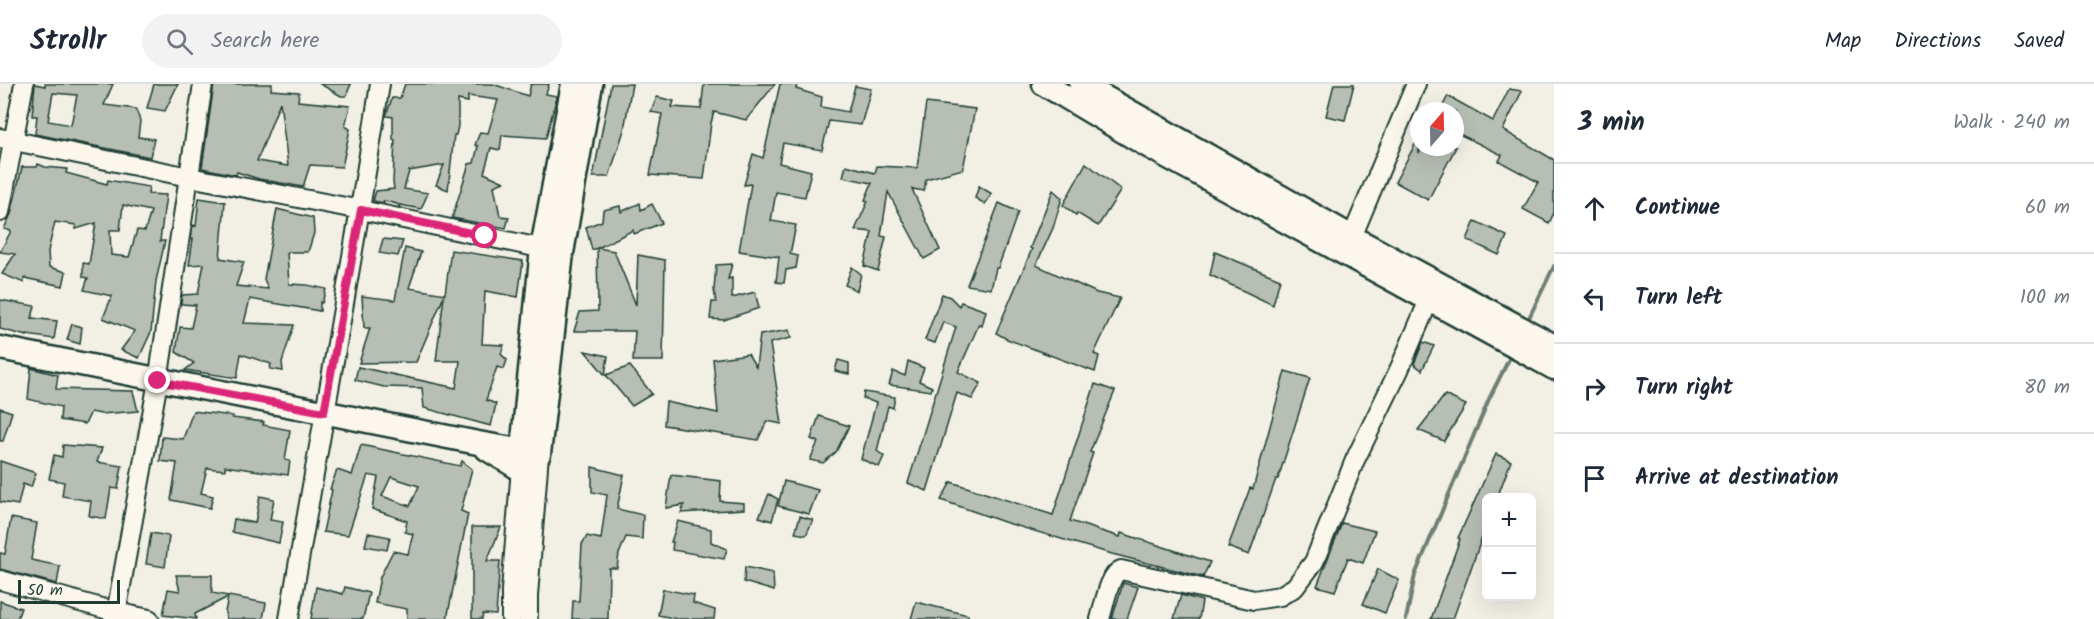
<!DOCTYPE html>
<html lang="en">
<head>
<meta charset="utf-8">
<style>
  body { margin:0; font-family:Kalam,sans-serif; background:#f2f2f3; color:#1f2937 }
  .controls { position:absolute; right:18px; bottom:18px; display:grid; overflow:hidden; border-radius:9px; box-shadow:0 6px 24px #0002 }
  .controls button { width:54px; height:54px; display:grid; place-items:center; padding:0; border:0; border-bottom:2px solid #e0e1e3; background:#fff; color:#1f2937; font:30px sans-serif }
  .compass { position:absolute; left:1410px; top:18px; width:54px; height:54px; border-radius:50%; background:#fff; box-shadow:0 6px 24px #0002; rotate:20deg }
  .scale { position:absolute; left:18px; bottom:15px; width:102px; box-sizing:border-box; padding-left:6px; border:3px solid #1f3d34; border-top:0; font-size:16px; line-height:21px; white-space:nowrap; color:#1f3d34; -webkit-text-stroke:4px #fbf7ec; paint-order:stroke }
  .stop { position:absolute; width:18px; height:18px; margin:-14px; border:4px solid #db2777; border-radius:50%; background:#fff }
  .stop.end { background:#db2777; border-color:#fff; box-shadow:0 2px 6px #0008 }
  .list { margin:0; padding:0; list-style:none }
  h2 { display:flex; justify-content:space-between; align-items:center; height:78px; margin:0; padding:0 24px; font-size:26px }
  h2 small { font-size:20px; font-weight:400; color:#747a83 }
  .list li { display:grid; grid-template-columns:39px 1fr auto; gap:18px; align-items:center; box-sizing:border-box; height:90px; padding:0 24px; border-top:2px solid #e0e1e3 }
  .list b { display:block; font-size:22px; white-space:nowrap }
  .list em { font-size:20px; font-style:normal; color:#747a83 }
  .icon { flex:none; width:33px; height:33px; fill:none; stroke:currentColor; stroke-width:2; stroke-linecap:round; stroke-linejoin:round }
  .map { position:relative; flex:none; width:1554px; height:535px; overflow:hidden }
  header { display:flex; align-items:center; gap:36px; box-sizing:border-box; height:84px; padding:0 30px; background:#fff; border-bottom:2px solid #e0e1e3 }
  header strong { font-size:28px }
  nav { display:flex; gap:33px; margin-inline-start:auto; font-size:21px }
  .search { width:420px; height:54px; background:#f2f2f3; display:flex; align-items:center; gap:15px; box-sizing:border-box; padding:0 21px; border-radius:33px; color:#747a83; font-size:22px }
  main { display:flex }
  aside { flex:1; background:#fff }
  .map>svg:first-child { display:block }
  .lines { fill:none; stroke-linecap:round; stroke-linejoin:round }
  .stream { stroke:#6e7f75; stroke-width:4 }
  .building { fill:#b7beb3; stroke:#1f3d34; stroke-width:1.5; fill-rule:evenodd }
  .minor-casing { stroke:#1f3d34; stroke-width:22 }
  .major-casing { stroke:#1f3d34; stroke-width:27 }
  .minor { stroke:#fbf7ec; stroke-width:18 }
  .major { stroke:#fbf7ec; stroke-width:22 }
  .route { stroke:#db2777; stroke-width:8 }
</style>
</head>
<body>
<header>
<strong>Strollr</strong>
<div class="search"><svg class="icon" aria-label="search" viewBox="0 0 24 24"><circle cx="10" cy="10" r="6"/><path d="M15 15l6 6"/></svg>Search here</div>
<nav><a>Map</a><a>Directions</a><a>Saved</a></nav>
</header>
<main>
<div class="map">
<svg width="1554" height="535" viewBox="0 0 1554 535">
  <rect width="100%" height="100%" fill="#f2f0e5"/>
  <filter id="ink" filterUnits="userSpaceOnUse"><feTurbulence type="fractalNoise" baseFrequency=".0167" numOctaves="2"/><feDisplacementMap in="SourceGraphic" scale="12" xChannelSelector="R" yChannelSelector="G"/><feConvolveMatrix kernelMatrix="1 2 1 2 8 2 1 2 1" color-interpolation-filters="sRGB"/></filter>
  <g filter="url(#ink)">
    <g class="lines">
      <g class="stream">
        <polyline points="1527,238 1554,182"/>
        <polyline points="1406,535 1415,491 1489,315 1512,269"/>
      </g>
    </g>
    <g class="building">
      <path d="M 35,0 L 45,2 L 45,0 L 113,0 L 104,21 L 136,25 L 140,37 L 138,53 L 154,55 L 150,73 L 35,50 L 37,32 L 32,32 ZM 53,9 L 77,11 L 71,41 L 48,37 Z"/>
      <polygon points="154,0 178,0 165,27 147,24"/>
      <path d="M 214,0 L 272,0 L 271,6 L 299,8 L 298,17 L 350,22 L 345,42 L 350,45 L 342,83 L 310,81 L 303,103 L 259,95 L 237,88 L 236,91 L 202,84 ZM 280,18 L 288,82 L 257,77 Z"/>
      <polygon points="320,0 351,0 346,12 341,12"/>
      <polygon points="405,0 493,0 528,12 531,0 549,0 546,10 557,12 546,54 502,51 500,66 491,64 484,89 504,98 494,102 500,132 509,133 506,144 452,134 469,80 474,79 478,62 475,61 480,48 488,49 498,16 468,12 468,18 458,16 458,42 456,51 454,51 448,106 436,101 444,81 409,87 404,105 428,109 421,125 400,121 400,123 397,120 384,117 384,119 373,117 376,107 394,105 393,98 395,56 393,55 393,33 386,32 392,14 400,14"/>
      <polygon points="611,0 632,0 624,46 609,93 593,93"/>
      <polygon points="704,0 775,0 746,36 714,28 711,39 704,95 650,91 662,30 651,28 657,13 674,17 672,23 701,25"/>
      <polygon points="780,0 797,0 796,5 822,13 821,23 848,28 855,2 871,5 861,41 829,37 822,66 783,59 779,79 811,87 805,113 776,108 771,137 796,141 790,170 798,172 796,184 786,186 784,199 776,198 779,173 739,167 751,100 744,101 753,70 763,74"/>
      <polygon points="1334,0 1354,0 1345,36 1326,32"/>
      <polygon points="1509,5 1522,7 1503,46 1554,76 1554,129 1549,139 1523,125 1538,98 1499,77 1502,71 1455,48 1455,27 1440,27 1448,12 1493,37"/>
      <polygon points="926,19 975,25 963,85 926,95 924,107 912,105 940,166 924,175 888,108 881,152 886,153 878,187 864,182 872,148 855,146 868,117 865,116 872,99 843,93 846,81 875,89 877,82 917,84"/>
      <polygon points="1419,53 1419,69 1422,63 1456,63 1428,116 1395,98"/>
      <polygon points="1086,79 1121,106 1098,142 1077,129 1076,131 1063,121"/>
      <path d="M 38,80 L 45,83 L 67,85 L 66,89 L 107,100 L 108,96 L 149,103 L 148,110 L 166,111 L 160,157 L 165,157 L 156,197 L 151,248 L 139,274 L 121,266 L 135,247 L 103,234 L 112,212 L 84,206 L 88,194 L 83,193 L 83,179 L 89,180 L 96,139 L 76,145 L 76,141 L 55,138 L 48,167 L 49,183 L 66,188 L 63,202 L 24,194 L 24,199 L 2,190 L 15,170 L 0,168 L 11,147 L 4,145 L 11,130 L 22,83 L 37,83 ZM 123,121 L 151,127 L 145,147 L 137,146 L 129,173 L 111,171 L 110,146 L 120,146 Z"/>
      <polygon points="979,102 992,110 985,120 975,114"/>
      <polygon points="1053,106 1062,114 1053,144 1036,181 1097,209 1120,214 1094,270 1099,272 1095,288 1007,255 996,249 1032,165 1030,164"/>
      <polygon points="199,114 225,118 220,174 244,178 236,202 268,205 264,195 277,125 313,134 314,149 308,168 287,168 289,200 307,201 326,205 322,219 320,218 320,227 250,215 244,239 294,241 282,278 283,287 270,285 271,280 241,270 237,294 185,286 194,279 176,268 180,243 191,244 196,221 181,220 182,211 198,210 204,180 189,181 193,155 191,155 193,141 196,142"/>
      <polygon points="640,119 641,126 652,120 662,139 634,150 633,146 598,164 614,167 636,221 638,171 665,176 663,277 633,277 635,247 574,247 580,228 598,227 597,164 592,166 586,143 602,137 603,126 620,122 621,128"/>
      <polygon points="999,119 1018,128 998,184 996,184 991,205 967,201"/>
      <polygon points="1475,137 1507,152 1499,171 1467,156"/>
      <polygon points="383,155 403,157 398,172 379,169"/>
      <polygon points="405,164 421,168 409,204 445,210 451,166 523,177 518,213 485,207 482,260 504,261 501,270 507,276 504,285 497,283 486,316 496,320 491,342 424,324 422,304 384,303 355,296 358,283 456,304 460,277 436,277 444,212 416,278 359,279 370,244 364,244 362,212 395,216"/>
      <polygon points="1215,168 1280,195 1273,221 1210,191"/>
      <polygon points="732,180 728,195 732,194 732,214 755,208 759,224 724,236 710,235 712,218 716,218 714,206 716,181"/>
      <polygon points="852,183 861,190 857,207 845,201"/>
      <polygon points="942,210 950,213 959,222 961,218 986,227 982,242 979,240 958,288 981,299 972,315 957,309 927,407 908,399 956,243 943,238 935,259 925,256"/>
      <polygon points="0,216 35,222 32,234 57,237 54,255 27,251 27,252 0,245"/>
      <polygon points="72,240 82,243 80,260 67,256"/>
      <polygon points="789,246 791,254 770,259 782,340 767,337 758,356 664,341 666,318 718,329 713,275 748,270 756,283 760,251"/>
      <polygon points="1423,258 1434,262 1422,286 1414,280"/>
      <polygon points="585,267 608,272 605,291"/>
      <polygon points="838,276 849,279 849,290 835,287"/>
      <polygon points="908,277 924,284 919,297 932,303 931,307 889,301 893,287 905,292"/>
      <polygon points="630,282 652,310 632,322 606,291"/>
      <polygon points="31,284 58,291 56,305 133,307 138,327 101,330 91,328 85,340 60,336 61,323 28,315"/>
      <polygon points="1285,287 1310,294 1278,395 1276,395 1249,471 1228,463 1250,404 1253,405"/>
      <polygon points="1095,300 1115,307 1090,368 1093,369 1070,437 1120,453 1121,449 1210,478 1203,493 1112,470 1004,438 941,416 951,398 1053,431"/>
      <polygon points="864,308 895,313 893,324 888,322 877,367 884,372 879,383 861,375 876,319 863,314"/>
      <polygon points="1445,311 1466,321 1444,357 1418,346"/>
      <polygon points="0,324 12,328 3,357 0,357"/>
      <polygon points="193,327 233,332 232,334 264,338 263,341 290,346 285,376 290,377 288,391 225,382 225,386 207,384 201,409 213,412 210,424 171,416 177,379 160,377 162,353 183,355"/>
      <polygon points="819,332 849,342 836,368 823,379 810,376 818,358 811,355"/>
      <polygon points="63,361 102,364 97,378 122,382 118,405 111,404 106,435 89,432 91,417 62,412 64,398 49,395 54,371 62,373"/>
      <path d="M 361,361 L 460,382 L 462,377 L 472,385 L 461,427 L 468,430 L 447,535 L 407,535 L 407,525 L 375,519 L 380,493 L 393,467 L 408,470 L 413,450 L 405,448 L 407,437 L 372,425 L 378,393 L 368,391 L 348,451 L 323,448 L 332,406 L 330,405 L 337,386 L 352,391 ZM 391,393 L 419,402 L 410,422 L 382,412 Z"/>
      <polygon points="1496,370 1511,377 1497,414 1486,414 1486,442 1453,535 1431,535 1460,455 1458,454"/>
      <polygon points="0,377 36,389 31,403 23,400 18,421 0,418"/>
      <polygon points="592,383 624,391 617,425 643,431 642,455 626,453 619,470 617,484 609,484 608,535 572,535 573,517 579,517 582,460 587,452 601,455 607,411 592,408"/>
      <polygon points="671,391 721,397 720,417 744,419 744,425 681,429 684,421 666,424"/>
      <polygon points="784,397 818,406 809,430 778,422"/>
      <polygon points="769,410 778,415 772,437 759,433"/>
      <polygon points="260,412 274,415 270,436 283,438 279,459 232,448 234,435 255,439"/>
      <polygon points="800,432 813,436 806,451 795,449"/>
      <polygon points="11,434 37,439 31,476 60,482 57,500 0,485 0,469 5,470"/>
      <polygon points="678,437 711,445 711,458 727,465 724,475 672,466 673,458 671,458"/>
      <polygon points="1342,439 1375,447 1363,479 1348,474 1335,507 1317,502"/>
      <polygon points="472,443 501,443 487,477 500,477 496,531 483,530 482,535 472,535"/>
      <polygon points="151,449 169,452 165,483 146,480"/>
      <polygon points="368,449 390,453 387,466 365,462"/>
      <polygon points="745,483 773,489 774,507 744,498"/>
      <polygon points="1378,485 1399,496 1385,529 1363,520"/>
      <polygon points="176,491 212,491 212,509 266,519 263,535 226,535 225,528 228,513 195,530 196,535 163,531 168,505 180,507"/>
      <polygon points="1123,499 1138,503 1127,535 1112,535"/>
      <polygon points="316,503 343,510 345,503 369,509 363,535 311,535"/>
      <polygon points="663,505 694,511 693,519 715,526 714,535 677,535 658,531"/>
      <polygon points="1181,511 1202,517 1199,535 1174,535"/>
      <polygon points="0,517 21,524 17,535 0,535"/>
      <polygon points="916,518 968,531 968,535 911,535"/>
    </g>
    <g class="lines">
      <defs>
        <g id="minor">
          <polyline points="0,54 189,93 361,126 554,167"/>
          <polyline points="0,128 24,0"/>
          <polyline points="1352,153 1416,0"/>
          <polyline points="0,496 116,528 149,535"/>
          <polyline points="115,535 158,297 203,0"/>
          <path d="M 289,535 C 319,357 353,179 380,0"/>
          <polyline points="511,535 511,506 522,372"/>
          <polyline points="528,535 528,512 539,370"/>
          <path d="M 1100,535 C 1104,523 1109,490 1121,486 L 1254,516 L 1280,512 L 1295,503 L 1314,478 L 1355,376 L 1399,286 L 1429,216"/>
        </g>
        <g id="major">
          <polyline points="1044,0 1148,62 1554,284"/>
          <polyline points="1081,0 1352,153 1554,262"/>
          <polyline points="0,264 478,359 539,370 562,169 591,0"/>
          <polyline points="487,365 520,385"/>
          <polyline points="522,367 542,164 573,0"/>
        </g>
      </defs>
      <use href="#minor" class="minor-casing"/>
      <use href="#major" class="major-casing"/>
      <use href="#minor" class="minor"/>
      <use href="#major" class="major"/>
    </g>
  </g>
  <g class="lines" filter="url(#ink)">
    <polyline class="route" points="158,297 324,328 361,126 485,152"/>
  </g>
</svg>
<div class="controls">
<button>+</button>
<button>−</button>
</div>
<svg class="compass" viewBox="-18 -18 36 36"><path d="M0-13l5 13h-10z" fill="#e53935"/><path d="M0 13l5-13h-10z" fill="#747a83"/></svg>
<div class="scale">50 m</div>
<div class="stop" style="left:485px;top:152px"></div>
<div class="stop end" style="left:158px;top:297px"></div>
</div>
<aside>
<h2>3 min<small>Walk · 240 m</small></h2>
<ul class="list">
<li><svg class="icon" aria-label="ahead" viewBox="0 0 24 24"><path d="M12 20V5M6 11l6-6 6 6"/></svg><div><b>Continue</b></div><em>60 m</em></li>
<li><svg class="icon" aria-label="left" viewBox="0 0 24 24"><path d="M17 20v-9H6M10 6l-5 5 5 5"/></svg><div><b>Turn left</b></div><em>100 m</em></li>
<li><svg class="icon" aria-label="right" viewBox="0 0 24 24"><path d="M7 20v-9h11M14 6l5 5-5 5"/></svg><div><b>Turn right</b></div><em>80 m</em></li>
<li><svg class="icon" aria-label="arrive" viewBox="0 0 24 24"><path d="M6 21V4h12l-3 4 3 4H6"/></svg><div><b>Arrive at destination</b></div></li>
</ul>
</aside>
</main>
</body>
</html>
